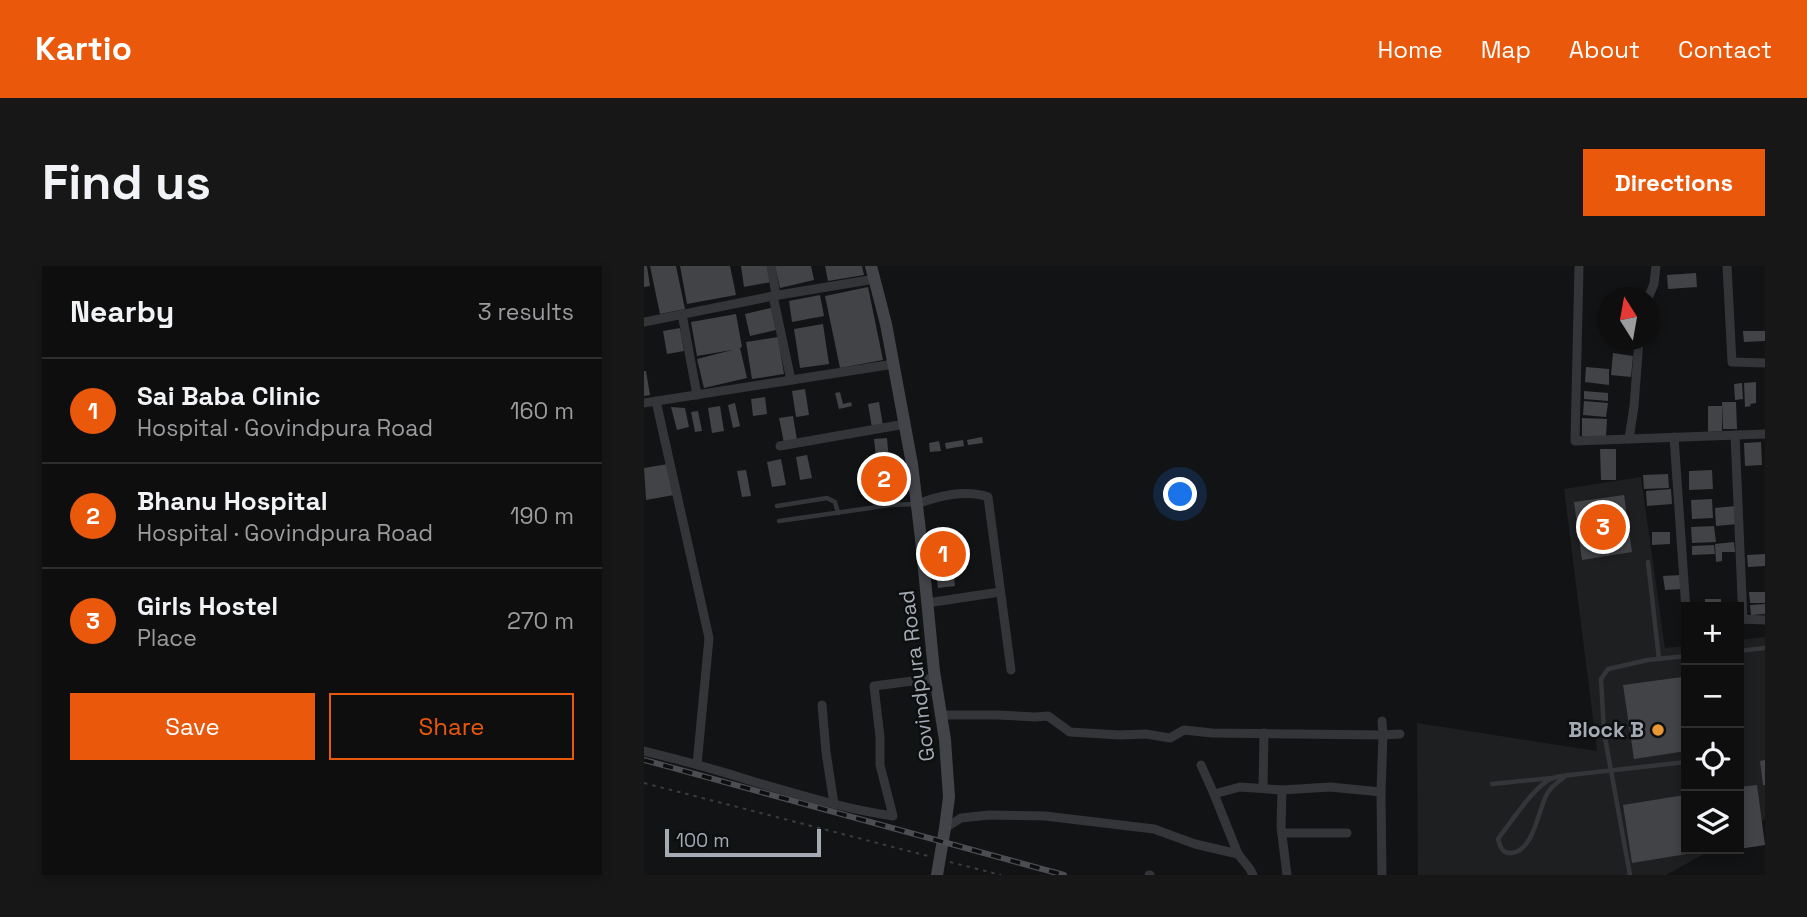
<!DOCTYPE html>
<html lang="en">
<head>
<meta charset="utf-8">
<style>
  body { margin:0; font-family:"Space Grotesk",sans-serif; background:#171718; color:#f1f3f6 }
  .controls { position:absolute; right:21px; bottom:21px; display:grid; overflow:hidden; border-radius:0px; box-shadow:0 4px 10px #0003 }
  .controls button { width:63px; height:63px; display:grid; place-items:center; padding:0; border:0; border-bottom:2px solid #2e2e2f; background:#0e0e0f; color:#f1f3f6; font:35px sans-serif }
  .compass { position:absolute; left:953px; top:21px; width:63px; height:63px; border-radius:50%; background:#0e0e0f; box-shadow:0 4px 10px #0003; rotate:349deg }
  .scale { position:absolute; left:21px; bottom:18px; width:156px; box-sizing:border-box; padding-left:7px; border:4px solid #a4abb4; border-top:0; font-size:19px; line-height:24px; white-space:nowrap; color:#a4abb4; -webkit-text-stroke:5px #0d0e0f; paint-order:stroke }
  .you { position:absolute; left:537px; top:229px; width:24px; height:24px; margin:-18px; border:5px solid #fff; border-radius:50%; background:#1a73e8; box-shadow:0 0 0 10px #1a73e833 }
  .badge { display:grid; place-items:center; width:46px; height:46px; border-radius:50%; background:#ea580c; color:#fff; font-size:23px; font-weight:700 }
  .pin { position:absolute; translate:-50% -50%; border:4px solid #fff; box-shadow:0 2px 7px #0006 }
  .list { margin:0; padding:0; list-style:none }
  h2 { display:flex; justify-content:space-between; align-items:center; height:91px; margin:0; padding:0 28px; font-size:30px }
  h2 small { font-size:23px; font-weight:400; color:#9b9c9e }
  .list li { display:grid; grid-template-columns:46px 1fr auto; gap:21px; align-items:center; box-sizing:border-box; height:105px; padding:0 28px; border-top:2px solid #2e2e2f }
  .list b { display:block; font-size:26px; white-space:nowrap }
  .list p { margin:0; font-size:23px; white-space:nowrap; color:#9b9c9e }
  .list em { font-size:23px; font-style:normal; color:#9b9c9e }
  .actions { display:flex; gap:14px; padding:21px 28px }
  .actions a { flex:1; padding:16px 0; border:2px solid #ea580c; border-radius:0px; text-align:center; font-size:24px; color:#ea580c }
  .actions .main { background:#ea580c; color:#fff }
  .icon { flex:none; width:38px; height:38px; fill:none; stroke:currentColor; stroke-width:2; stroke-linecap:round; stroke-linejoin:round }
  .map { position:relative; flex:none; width:1121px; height:609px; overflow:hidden; border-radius:0px }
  header { display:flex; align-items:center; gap:42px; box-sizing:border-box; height:98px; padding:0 35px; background:#ea580c; color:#fff }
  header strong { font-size:33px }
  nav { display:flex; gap:38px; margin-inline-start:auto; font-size:24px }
  .intro { display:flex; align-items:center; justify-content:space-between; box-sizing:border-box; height:168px; padding:0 42px }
  h1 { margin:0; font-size:49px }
  .button { padding:18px 32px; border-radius:0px; background:#ea580c; color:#fff; font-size:24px; font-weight:700 }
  main { display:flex; gap:42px; padding:0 42px }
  aside { flex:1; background:#0e0e0f; border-radius:0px; box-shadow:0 4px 10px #0003 }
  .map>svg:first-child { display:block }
  .built { fill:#1e1f21 }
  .building { fill:#414347 }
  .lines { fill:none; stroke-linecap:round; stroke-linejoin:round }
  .path { stroke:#3a3c40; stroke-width:2; stroke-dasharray:3.5 5; stroke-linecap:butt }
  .lane { stroke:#343539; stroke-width:4.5 }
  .street { stroke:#343539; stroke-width:9 }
  .secondary { stroke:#424449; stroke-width:12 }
  .rail-casing { stroke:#4b4d52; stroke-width:6 }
  .rail { stroke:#0d0e0f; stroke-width:3.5; stroke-dasharray:10; stroke-linecap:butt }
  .poi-dot { fill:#e99735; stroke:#0d0e0f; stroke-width:2.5 }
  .labels { text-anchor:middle; stroke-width:5; stroke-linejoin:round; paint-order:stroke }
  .street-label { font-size:21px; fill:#a4abb4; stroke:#0d0e0f }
  .poi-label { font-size:21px; font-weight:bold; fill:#a4abb4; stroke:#0d0e0f; text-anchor:end }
</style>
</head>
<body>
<header>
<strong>Kartio</strong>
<nav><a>Home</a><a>Map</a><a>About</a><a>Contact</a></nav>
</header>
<div class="intro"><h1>Find us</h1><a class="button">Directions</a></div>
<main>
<aside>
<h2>Nearby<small>3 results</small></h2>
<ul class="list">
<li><span class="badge">1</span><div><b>Sai Baba Clinic</b><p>Hospital · Govindpura Road</p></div><em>160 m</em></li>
<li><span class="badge">2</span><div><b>Bhanu Hospital</b><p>Hospital · Govindpura Road</p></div><em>190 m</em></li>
<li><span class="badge">3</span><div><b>Girls Hostel</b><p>Place</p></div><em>270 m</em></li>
</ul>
<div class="actions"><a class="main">Save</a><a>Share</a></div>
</aside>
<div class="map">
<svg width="1121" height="609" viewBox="0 0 1121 609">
  <rect width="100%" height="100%" fill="#121314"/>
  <g class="built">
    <polygon points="997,211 1021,382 1042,380 1042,583 1069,583 1022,609 774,609 773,457 953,485 920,223"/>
    <polygon points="1121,371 1121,553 1095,568 1095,374"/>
  </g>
  <g class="building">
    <polygon points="0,0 3,0 6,20 0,21"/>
    <polygon points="6,0 32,0 41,43 16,48"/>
    <polygon points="36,0 86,0 92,29 43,38"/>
    <polygon points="97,0 124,0 127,16 100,21"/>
    <polygon points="131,0 167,0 170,14 136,22"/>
    <polygon points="181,0 218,0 220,9 184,15"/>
    <polygon points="1052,7 1053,21 1024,23 1023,9"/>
    <polygon points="224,21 239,94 196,102 181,30"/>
    <polygon points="176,29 180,50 148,56 145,35"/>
    <polygon points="127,42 132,64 106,70 101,48"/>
    <polygon points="92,48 98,81 96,82 103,112 60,122 53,93 88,84 53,90 47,56"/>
    <polygon points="179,58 185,98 156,102 150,63"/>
    <polygon points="36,62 40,85 23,88 19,65"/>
    <polygon points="1099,65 1121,65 1121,75 1100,76"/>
    <polygon points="134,71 140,108 108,113 102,76"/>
    <polygon points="969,87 989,90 987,111 967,109"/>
    <polygon points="942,101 965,103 965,119 941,116"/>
    <polygon points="0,105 2,105 6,129 0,130"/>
    <polygon points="1112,116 1112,137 1106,138 1107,140 1101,141 1100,117"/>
    <polygon points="1098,117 1099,133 1091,134 1090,118"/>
    <polygon points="161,123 165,149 152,151 148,125"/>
    <polygon points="940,125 964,127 964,135 940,133"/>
    <polygon points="196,126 199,138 207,136 208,140 195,143 191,127"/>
    <polygon points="121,131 123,148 109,150 107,133"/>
    <polygon points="940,135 964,137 962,151 939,149"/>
    <polygon points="235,136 239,160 228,162 224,138"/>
    <polygon points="1078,136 1092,136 1093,163 1079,163"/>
    <polygon points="91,137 96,160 89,162 84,139"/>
    <polygon points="76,140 80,165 68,167 64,142"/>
    <polygon points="1064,140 1078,140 1078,165 1064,166"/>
    <polygon points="27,141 41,142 45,161 33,164"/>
    <polygon points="54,145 58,165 51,166 47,146"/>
    <polygon points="149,150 153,174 140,177 135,152"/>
    <polygon points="938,152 963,153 962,171 938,170"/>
    <polygon points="338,171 339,177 324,179 323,174"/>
    <polygon points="243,172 247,217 235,219 230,173"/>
    <polygon points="319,174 320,180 302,183 301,177"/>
    <polygon points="295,175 297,185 286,186 285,177"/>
    <polygon points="1117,176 1118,199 1101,200 1100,177"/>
    <polygon points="956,183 972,183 972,214 957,214"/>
    <polygon points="163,189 168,212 156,214 152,191"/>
    <polygon points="137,193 142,219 128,221 123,196"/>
    <polygon points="24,198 30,229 2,234 0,202"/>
    <polygon points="102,204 107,230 98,231 93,205"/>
    <polygon points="1068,204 1069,223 1045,224 1045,205"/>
    <polygon points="1024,208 1025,222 1000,223 999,209"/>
    <polygon points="1027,223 1028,238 1003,240 1002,225"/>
    <polygon points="980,229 988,286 938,294 930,236"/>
    <polygon points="1068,233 1069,252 1048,253 1047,234"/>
    <polygon points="1092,240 1093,258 1072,260 1071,242"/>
    <polygon points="1070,260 1072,276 1048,277 1047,261"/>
    <polygon points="1008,266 1026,266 1026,278 1008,279"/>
    <polygon points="306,275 311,320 294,322 289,278"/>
    <polygon points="1090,276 1091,286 1078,286 1078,295 1072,296 1071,278"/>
    <polygon points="1070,279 1071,288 1048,289 1048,280"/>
    <polygon points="1121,288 1121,300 1104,301 1103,289"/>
    <polygon points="1037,309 1038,323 1021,324 1019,310"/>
    <polygon points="1105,326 1121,326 1121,337 1106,337"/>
    <rect x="1061" y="333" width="16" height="8"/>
    <polygon points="1121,338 1121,348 1107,349 1106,339"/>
    <polygon points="1038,411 1042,444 1042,485 990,493 979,419"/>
    <polygon points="1121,494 1121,519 1119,519 1116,495"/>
    <polygon points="1113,519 1121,579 1095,583 1095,521"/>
    <polygon points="1040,529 1042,542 1042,583 1049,583 1049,587 988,597 979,539"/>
  </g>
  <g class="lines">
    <g class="path">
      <polyline points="0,517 284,590"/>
      <polyline points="306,596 357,609"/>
    </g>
    <g class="lane">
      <polyline points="133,240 183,232 191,236 194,247"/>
      <polyline points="135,255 247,239 270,238"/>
      <polyline points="1004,296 1015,393"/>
      <polyline points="1095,385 1121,382"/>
      <path d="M 923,509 C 915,515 908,519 903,528 C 894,544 890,585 867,587 C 858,588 856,580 854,573 L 859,566 C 870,552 893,517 909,512 C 914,510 921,510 926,509 L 1042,496"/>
      <polyline points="1095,514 1095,517"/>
      <polyline points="848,518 908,512"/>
      <polyline points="986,609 960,466 957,413 964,403 1004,394 1042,390"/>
    </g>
    <g class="street">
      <polyline points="127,0 132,29"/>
      <polyline points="935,0 931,175 1121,168"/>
      <polyline points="1083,0 1088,96 1121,97"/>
      <polyline points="129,30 147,114"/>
      <polyline points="1004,32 1010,18 1012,0"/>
      <polyline points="38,48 53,129"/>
      <polyline points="0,56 129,30 231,13"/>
      <polyline points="12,135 65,372 53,499"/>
      <polyline points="0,137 250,98"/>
      <polyline points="1091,169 1099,354"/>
      <polyline points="1030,171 1042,344"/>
      <polyline points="985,173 990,140 995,74"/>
      <polyline points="136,180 261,158"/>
      <path d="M 273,238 C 295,230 321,223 344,231 L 367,404"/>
      <polyline points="283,337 356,326"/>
      <polyline points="1095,353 1121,354"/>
      <polyline points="178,439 182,486 190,538"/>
      <polyline points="297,449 354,449 391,451 404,450 426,466 475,469 502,468 526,472 540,464 568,467 739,469 737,526 738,609"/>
      <polyline points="738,455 739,469 756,468"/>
      <path d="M 0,485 C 37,494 74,504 111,516 C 156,529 201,543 249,550 L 236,499 L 236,471 L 230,420 L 292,412"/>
      <polyline points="557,499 570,528"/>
      <polyline points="619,522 620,467"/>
      <polyline points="638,524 637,561 643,609"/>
      <polyline points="301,562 317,552 345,549 401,550 510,563 551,578 594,588"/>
      <polyline points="638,567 703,567"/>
      <polyline points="505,609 506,609"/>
      <polyline points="609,609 606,603 594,588 570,528 596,521 638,524 686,521 737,526"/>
    </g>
    <polyline class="secondary" points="227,0 242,58 268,198 277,273 290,405 301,474 305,531 301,562 293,609"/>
    <defs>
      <polyline id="rail" points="0,494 420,609"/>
    </defs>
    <use href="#rail" class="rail-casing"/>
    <use href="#rail" class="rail"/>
  </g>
  <circle class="poi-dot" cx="1014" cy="464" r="7"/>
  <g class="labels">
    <g class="street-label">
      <text transform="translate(273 410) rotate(-97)" y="7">Govindpura Road</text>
    </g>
    <g class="poi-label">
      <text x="1000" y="471">Block B</text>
    </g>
  </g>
</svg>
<div class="controls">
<button>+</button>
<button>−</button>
<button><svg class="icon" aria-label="locate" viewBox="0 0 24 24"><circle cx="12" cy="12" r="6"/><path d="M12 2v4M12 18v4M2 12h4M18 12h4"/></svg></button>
<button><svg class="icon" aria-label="layers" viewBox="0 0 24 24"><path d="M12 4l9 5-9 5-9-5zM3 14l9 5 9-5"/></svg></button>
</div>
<svg class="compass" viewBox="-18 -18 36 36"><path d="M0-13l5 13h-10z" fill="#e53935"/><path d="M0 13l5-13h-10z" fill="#9b9c9e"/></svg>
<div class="scale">100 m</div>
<div class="you"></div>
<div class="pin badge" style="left:299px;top:288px">1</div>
<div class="pin badge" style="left:240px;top:213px">2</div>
<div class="pin badge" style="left:959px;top:261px">3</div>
</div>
</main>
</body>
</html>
